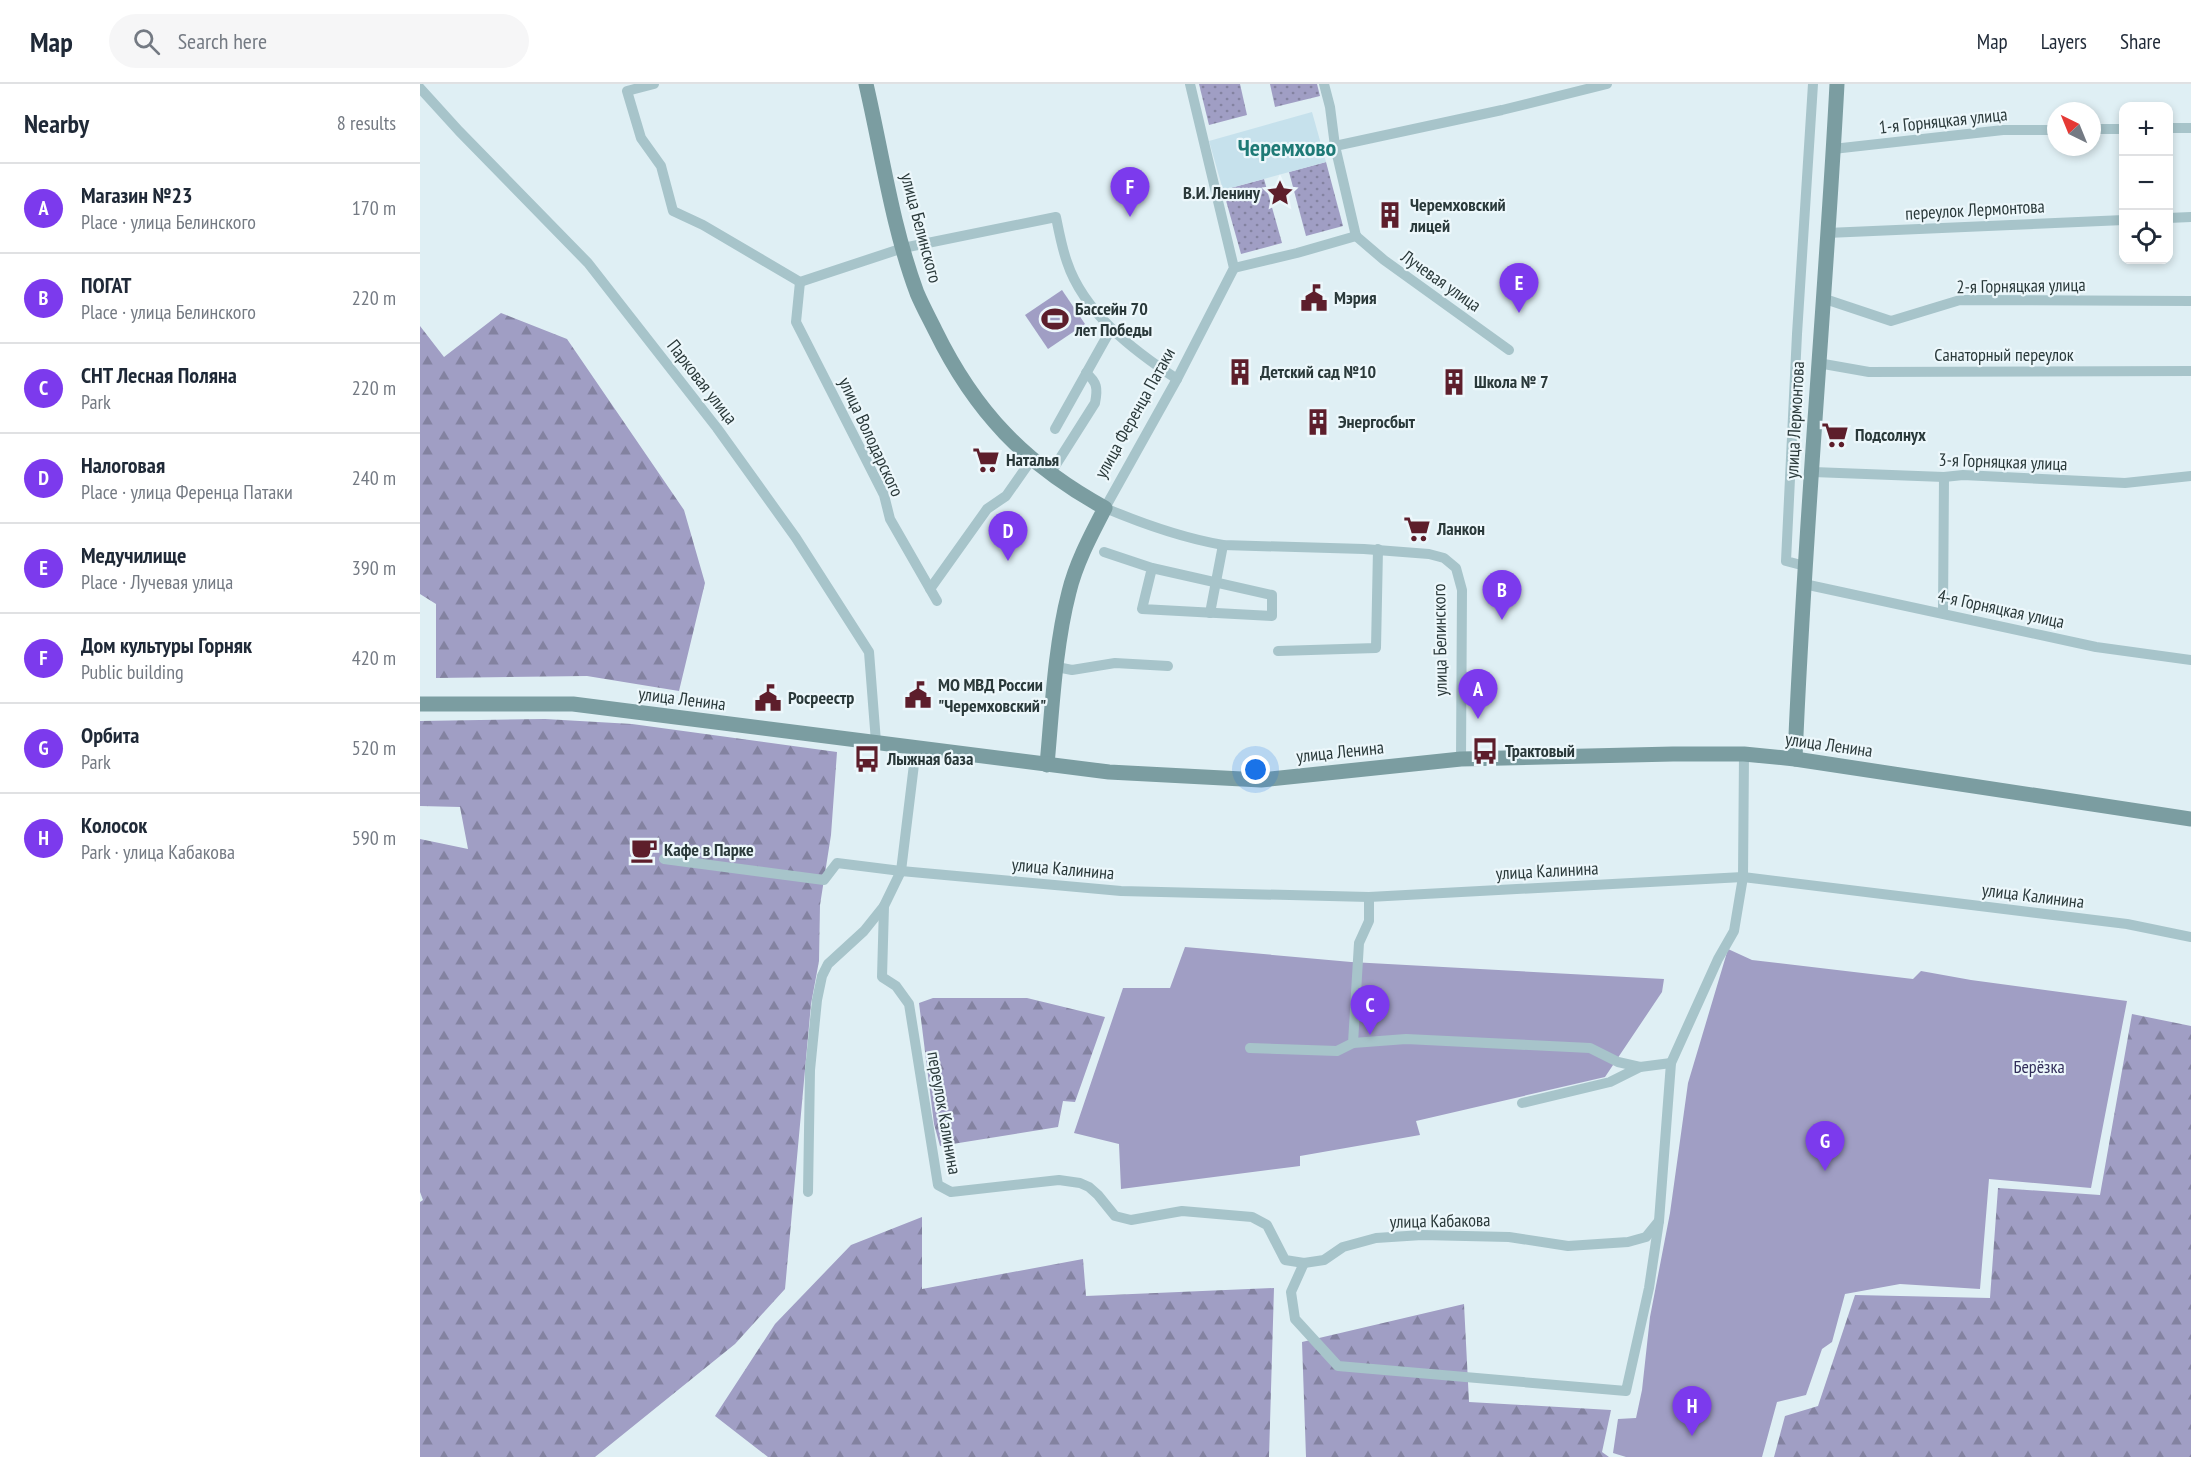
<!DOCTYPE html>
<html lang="en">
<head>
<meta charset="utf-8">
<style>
  body { margin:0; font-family:"PT Sans Narrow",sans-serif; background:#f6f6f7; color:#1f2937 }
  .controls { position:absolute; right:18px; top:18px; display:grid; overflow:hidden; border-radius:12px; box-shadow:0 3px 9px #0003 }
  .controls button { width:54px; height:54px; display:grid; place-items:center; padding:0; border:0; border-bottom:2px solid #e0e1e3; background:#fff; color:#1f2937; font:30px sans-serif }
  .compass { position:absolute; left:1627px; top:18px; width:54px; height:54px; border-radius:50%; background:#fff; box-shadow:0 3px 9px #0003; rotate:317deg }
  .you { position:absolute; left:836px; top:686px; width:21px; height:21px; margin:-15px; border:4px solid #fff; border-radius:50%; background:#1a73e8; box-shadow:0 0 0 9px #1a73e833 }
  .badge { display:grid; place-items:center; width:39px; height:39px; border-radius:50%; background:#7c3aed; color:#fff; font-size:20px; font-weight:700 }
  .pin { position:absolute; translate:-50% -50px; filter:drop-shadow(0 2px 3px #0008) }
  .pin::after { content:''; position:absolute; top:32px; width:21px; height:18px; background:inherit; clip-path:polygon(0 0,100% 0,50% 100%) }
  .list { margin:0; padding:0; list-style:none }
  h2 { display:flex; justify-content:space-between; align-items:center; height:78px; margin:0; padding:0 24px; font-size:26px }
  h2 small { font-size:20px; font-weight:400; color:#747a83 }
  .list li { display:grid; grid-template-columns:39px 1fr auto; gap:18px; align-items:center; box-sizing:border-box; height:90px; padding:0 24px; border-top:2px solid #e0e1e3 }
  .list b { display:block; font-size:22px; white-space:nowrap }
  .list p { margin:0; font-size:20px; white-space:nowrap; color:#747a83 }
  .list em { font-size:20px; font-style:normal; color:#747a83 }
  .icon { flex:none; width:33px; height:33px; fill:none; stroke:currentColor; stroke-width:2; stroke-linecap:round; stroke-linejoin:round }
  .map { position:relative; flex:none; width:1771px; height:1373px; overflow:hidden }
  header { display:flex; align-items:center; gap:36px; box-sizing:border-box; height:84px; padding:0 30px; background:#fff; border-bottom:2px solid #e0e1e3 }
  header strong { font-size:28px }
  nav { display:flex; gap:33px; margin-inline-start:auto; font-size:21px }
  .search { width:420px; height:54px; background:#f6f6f7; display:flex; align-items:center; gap:15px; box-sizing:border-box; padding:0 21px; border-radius:33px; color:#747a83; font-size:22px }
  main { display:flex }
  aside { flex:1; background:#fff }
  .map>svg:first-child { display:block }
  .grass { fill:url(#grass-dots) }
  .forest { fill:url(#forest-firs) }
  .garden { fill:#a09ec4 }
  .plaza { fill:#c6e1ec }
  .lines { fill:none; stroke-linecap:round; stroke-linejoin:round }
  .street { stroke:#a7c4ca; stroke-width:10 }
  .secondary { stroke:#7b9da1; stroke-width:15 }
  .labels { text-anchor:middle; stroke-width:4.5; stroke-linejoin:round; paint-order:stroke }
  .street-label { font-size:18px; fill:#2a393a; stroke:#ecf7fb }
  .poi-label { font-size:18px; font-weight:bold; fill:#2a393a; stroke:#ecf7fb; text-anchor:start }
  .park-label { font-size:18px; fill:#312d59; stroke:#ecf7fb }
  .district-label { font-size:24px; font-weight:bold; fill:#1e7a76; stroke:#ecf7fb }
</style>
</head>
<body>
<header>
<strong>Map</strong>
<div class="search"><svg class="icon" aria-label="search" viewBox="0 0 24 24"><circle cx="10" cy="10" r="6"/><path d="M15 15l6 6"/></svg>Search here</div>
<nav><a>Map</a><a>Layers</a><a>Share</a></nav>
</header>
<main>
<aside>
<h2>Nearby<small>8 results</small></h2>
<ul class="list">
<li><span class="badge">A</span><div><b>Магазин №23</b><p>Place · улица Белинского</p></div><em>170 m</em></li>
<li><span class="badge">B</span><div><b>ПОГАТ</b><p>Place · улица Белинского</p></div><em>220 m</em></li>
<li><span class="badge">C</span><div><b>СНТ Лесная Поляна</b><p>Park</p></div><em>220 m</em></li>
<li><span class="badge">D</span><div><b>Налоговая</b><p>Place · улица Ференца Патаки</p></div><em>240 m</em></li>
<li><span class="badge">E</span><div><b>Медучилище</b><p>Place · Лучевая улица</p></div><em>390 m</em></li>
<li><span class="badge">F</span><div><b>Дом культуры Горняк</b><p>Public building</p></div><em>420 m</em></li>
<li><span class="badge">G</span><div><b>Орбита</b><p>Park</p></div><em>520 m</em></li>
<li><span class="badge">H</span><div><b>Колосок</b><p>Park · улица Кабакова</p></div><em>590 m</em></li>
</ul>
</aside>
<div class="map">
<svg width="1771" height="1373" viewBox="0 0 1771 1373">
  <defs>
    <pattern id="grass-dots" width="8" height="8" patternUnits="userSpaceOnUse" patternTransform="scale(1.5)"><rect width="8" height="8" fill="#a09ec4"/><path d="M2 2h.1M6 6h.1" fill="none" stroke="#8382a0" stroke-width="1.8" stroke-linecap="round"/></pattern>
    <pattern id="forest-firs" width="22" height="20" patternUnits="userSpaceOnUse" patternTransform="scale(1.5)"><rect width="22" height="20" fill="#a09ec4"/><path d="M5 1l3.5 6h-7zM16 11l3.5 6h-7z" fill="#8382a0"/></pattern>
  </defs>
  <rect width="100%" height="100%" fill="#dfeff4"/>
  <g class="grass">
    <polygon points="779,0 820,0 827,31 789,41"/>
    <polygon points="850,0 897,0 900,12 855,23"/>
    <polygon points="906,78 923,142 886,152 869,88"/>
    <polygon points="844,95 862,159 821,170 803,106"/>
  </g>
  <g class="forest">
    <polygon points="81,229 147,255 264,426 285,499 259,607 167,592 16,594 16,520 0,510 0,242 24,273"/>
    <polygon points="125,635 212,640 417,668 411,751 400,821 399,877 391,920 365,1205 315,1260 175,1373 0,1373 0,1118 3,1116 0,1108 0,755 48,765 40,723 0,722 0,637"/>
    <polygon points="513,914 607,914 685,933 655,1018 643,1017 638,1043 520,1062 514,1040 499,919"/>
    <polygon points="1712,930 1771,942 1771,1373 1354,1373 1365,1332 1398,1322 1435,1211 1570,1214 1578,1104 1680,1111"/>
    <polygon points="502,1133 502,1205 663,1175 666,1212 854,1204 849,1373 348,1373 295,1332 355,1240 431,1161"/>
    <polygon points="1044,1220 1049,1318 1191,1326 1182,1368 1189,1373 886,1373 882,1258"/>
  </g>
  <g class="garden">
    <polygon points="642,206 665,240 628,265 605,231"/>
    <polygon points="765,863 931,878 1244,895 1242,908 1185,993 996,1037 1000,1051 880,1072 880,1082 701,1105 699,1060 654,1049 703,904 750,904"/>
    <polygon points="1308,865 1332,876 1493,895 1501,887 1551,896 1707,917 1671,1104 1569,1095 1560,1205 1480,1200 1425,1210 1412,1258 1402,1265 1386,1311 1357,1318 1342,1373 1206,1373 1193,1369 1198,1335 1216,1334 1222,1306 1230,1233 1250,1129 1268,999"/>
  </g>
  <polygon class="plaza" points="892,28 906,78 803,106 789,57"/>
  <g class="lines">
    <g class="street">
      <path d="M 234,0 L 207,7 L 221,54 L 241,82 L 253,127 L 283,141 L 380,198 L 483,164 L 636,133 C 639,148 642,164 647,178 C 664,229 714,267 757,295"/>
      <path d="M 770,0 L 814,184 L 757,295 L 685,424 C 723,440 762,454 803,461 L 944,465 L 1009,470 L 1024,474 L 1036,484 L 1042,506 L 1041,675"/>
      <polyline points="904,0 910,23 915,62 936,152"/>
      <polyline points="0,4 39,47 168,179 297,344 376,454 449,568 456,658"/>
      <polyline points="1748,44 1771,44"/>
      <polyline points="1672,45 1704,45"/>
      <polyline points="915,62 1082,26 1187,0"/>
      <polyline points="1413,65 1583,46 1636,46"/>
      <polyline points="1748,134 1771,133"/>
      <polyline points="1407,149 1704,136"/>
      <polyline points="936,152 964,176 1089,266"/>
      <polyline points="814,184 877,169 936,152"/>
      <polyline points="380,198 376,238 464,411 470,435 517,517"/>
      <polyline points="1402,214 1471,237 1540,216 1771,217"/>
      <polyline points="1398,279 1449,288 1771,287"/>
      <polyline points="635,345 691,245"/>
      <polyline points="1393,388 1524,393 1543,391 1705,399 1771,392"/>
      <path d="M 630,390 L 675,319 C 678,304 677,298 666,289"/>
      <polyline points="684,468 732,484 852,511 852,532 722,525 732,484"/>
      <polyline points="1385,482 1366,477 1377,250 1393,0"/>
      <polyline points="1384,500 1676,563 1771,576"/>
      <polyline points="510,505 567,425 586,412 612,375"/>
      <polyline points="790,529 803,461"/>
      <polyline points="1523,529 1524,393"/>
      <polyline points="858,567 956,564 958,465"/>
      <polyline points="637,583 652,586 695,579 748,582"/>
      <polyline points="496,664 481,787 464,822 462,893 476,902 489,920 518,1101 531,1108 639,1096 660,1099 669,1103 678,1111 695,1132 711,1136 762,1127 832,1133 847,1141 865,1176 884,1179 904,1176 923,1163 956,1154 1002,1151 1089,1153 1148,1162 1208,1158 1226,1153 1239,1137"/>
      <polyline points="244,775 404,796 417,779 481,787 701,807 949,813 1323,793 1707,840 1771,853"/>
      <polyline points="933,959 986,955 1170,964 1198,978 1220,983"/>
      <polyline points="830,964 917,967 933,959 939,859 949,837 949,813"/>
      <polyline points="1102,1019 1190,998 1220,983 1251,979"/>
      <polyline points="388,1108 390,986 397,916 402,892 408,880 444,847 464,822"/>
      <polyline points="884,1179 871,1208 875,1235 918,1282 1206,1307 1229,1204 1239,1137 1251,979 1298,875 1314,847 1323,793 1324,670"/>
    </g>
    <g class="secondary">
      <path d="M 446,0 C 462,69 472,142 497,209 C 502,221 509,234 515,246 C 555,328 605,380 685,424 C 671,451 656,479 649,508 C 635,562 632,626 627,681"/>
      <polyline points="0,620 153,620 689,688 841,696 1041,675 1253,670 1324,670 1375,675 1771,735"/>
      <path d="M 1375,675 C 1384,449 1405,225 1417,0"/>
    </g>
  </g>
  <defs>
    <symbol id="sight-bare" viewBox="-9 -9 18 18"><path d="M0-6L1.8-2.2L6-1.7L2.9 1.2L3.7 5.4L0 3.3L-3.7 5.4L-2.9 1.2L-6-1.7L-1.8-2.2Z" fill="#5d1e2b" stroke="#ecf7fb" stroke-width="2.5" paint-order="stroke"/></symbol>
    <symbol id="building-bare" viewBox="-9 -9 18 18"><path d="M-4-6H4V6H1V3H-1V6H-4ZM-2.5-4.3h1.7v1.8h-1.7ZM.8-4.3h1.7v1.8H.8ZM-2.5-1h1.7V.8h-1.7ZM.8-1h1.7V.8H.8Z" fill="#5d1e2b" stroke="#ecf7fb" stroke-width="2.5" paint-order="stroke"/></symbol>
    <symbol id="civic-bare" viewBox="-9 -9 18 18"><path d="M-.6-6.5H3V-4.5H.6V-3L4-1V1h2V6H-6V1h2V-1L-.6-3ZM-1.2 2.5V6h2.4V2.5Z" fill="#5d1e2b" stroke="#ecf7fb" stroke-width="2.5" paint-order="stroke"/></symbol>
    <symbol id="stadium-bare" viewBox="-9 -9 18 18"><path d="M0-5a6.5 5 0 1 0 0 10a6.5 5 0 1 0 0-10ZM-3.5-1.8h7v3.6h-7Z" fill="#5d1e2b" stroke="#ecf7fb" stroke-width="2.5" paint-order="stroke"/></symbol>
    <symbol id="supermarket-bare" viewBox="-9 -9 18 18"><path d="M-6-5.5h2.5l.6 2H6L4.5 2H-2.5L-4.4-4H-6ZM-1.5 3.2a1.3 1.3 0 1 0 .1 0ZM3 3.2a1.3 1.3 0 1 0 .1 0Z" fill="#5d1e2b" stroke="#ecf7fb" stroke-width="2.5" paint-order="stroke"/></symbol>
    <symbol id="bus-bare" viewBox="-9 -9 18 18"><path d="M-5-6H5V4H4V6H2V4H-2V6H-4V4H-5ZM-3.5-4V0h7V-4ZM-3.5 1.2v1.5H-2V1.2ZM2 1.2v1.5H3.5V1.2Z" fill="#5d1e2b" stroke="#ecf7fb" stroke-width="2.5" paint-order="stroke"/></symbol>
    <symbol id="cafe-bare" viewBox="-9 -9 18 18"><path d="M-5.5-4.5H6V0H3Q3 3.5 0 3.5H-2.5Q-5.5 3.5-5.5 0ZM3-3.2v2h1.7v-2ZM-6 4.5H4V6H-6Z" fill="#5d1e2b" stroke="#ecf7fb" stroke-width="2.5" paint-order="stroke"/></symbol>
  </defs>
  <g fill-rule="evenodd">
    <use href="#sight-bare" x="841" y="90" width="38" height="38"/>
    <use href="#building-bare" x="951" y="112" width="38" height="38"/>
    <use href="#civic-bare" x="875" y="195" width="38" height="38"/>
    <use href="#stadium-bare" x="616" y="216" width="38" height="38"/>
    <use href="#building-bare" x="801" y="269" width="38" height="38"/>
    <use href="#building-bare" x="1015" y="279" width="38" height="38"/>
    <use href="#building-bare" x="879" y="319" width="38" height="38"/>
    <use href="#supermarket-bare" x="1396" y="332" width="38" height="38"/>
    <use href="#supermarket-bare" x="547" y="357" width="38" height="38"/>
    <use href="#supermarket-bare" x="978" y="426" width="38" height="38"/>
    <use href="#civic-bare" x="479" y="592" width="38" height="38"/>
    <use href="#civic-bare" x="329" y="595" width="38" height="38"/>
    <use href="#bus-bare" x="1046" y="648" width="38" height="38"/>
    <use href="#bus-bare" x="428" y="656" width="38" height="38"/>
    <use href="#cafe-bare" x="205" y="747" width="38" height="38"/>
  </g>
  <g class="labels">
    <g class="street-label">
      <text transform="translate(1523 37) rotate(-6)" y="6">1-я Горняцкая улица</text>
      <text transform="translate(1555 126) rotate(-3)" y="6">переулок Лермонтова</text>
      <text transform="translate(501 144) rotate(75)" y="6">улица Белинского</text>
      <text transform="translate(1021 197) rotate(35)" y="6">Лучевая улица</text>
      <text transform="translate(1601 202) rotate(-1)" y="6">2-я Горняцкая улица</text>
      <text x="1584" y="277">Санаторный переулок</text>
      <text transform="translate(282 298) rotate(52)" y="6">Парковая улица</text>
      <text transform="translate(715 329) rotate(-61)" y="6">улица Ференца Патаки</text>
      <text transform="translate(1375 336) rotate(-87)" y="6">улица Лермонтова</text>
      <text transform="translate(451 353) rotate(65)" y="6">улица Володарского</text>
      <text transform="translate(1583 378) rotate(2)" y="6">3-я Горняцкая улица</text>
      <text transform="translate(1581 525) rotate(12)" y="6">4-я Горняцкая улица</text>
      <text transform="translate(1020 556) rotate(-91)" y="6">улица Белинского</text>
      <text transform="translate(262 615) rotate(7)" y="6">улица Ленина</text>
      <text transform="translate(1409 661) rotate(8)" y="6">улица Ленина</text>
      <text transform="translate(920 668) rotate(-6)" y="6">улица Ленина</text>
      <text transform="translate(643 785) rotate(5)" y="6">улица Калинина</text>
      <text transform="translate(1127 787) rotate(-3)" y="6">улица Калинина</text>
      <text transform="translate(1613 812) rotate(7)" y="6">улица Калинина</text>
      <text transform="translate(524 1029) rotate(80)" y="6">переулок Калинина</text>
      <text transform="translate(1020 1137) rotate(-1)" y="6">улица Кабакова</text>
    </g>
    <g class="poi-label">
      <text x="840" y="115" text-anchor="end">В.И. Ленину</text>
      <text x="990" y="127">Черемховский<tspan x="990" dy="21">лицей</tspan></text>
      <text x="914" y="220">Мэрия</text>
      <text x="655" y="231">Бассейн 70<tspan x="655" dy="21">лет Победы</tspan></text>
      <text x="840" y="294">Детский сад №10</text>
      <text x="1054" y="304">Школа № 7</text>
      <text x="918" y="344">Энергосбыт</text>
      <text x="1435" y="357">Подсолнух</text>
      <text x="586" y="382">Наталья</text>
      <text x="1017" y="451">Ланкон</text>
      <text x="518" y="607">МО МВД России<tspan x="518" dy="21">"Черемховский"</tspan></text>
      <text x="368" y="620">Росреестр</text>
      <text x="1085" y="673">Трактовый</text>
      <text x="467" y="681">Лыжная база</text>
      <text x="244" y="772">Кафе в Парке</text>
    </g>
    <g class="park-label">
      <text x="1619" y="989">Берёзка</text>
    </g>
    <g class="district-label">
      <text x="867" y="72">Черемхово</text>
    </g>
  </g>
</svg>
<div class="controls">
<button>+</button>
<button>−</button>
<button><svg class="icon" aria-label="locate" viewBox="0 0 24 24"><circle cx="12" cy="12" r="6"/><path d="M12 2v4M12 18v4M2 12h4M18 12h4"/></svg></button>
</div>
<svg class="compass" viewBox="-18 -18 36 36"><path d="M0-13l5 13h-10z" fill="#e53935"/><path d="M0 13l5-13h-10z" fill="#747a83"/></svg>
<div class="you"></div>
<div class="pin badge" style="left:1058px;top:635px">A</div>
<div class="pin badge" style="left:1082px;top:536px">B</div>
<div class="pin badge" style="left:950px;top:951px">C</div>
<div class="pin badge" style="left:588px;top:477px">D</div>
<div class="pin badge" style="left:1099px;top:229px">E</div>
<div class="pin badge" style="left:710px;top:133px">F</div>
<div class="pin badge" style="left:1405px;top:1087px">G</div>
<div class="pin badge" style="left:1272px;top:1352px">H</div>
</div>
</main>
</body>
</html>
